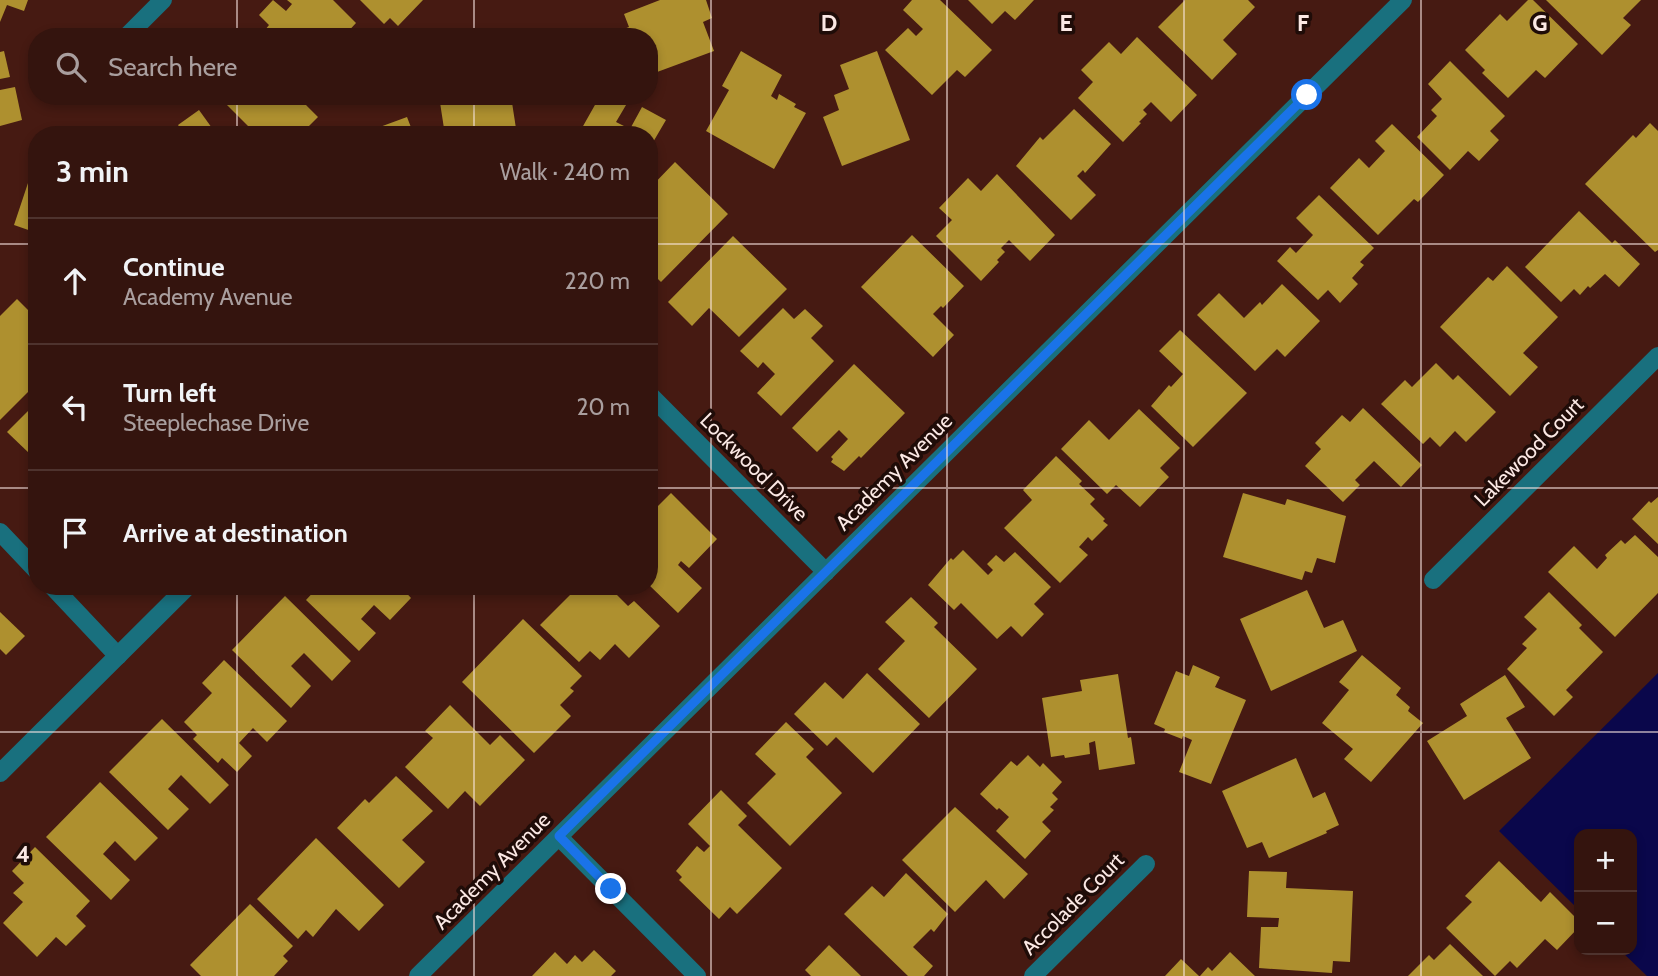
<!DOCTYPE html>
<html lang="en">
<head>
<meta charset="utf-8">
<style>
  body { margin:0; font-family:Cabin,sans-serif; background:#3c1d17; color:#f1f3f6 }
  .controls { position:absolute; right:21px; bottom:21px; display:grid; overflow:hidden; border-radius:14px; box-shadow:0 4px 10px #0003 }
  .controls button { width:63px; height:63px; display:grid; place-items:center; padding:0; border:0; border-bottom:2px solid #4e332e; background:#34140e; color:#f1f3f6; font:35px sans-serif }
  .stop { position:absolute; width:21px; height:21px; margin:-16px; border:5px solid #1a73e8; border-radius:50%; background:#fff }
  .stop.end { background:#1a73e8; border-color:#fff; box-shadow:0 2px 7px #0008 }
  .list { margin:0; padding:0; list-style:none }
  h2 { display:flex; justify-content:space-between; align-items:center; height:91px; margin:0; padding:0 28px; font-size:30px }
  h2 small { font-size:23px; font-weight:400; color:#a99e9e }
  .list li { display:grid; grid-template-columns:46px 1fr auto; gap:21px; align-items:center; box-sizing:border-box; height:126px; padding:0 28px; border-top:2px solid #4e332e }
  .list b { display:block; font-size:26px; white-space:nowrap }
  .list p { margin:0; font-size:23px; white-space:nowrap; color:#a99e9e }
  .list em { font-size:23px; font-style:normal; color:#a99e9e }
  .icon { flex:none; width:38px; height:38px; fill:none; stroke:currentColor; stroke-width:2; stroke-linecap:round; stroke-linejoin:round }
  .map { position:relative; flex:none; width:1658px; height:976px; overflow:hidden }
  .search { position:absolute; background:#34140e; box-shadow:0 4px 10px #0003; left:28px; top:28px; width:630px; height:77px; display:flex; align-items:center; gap:18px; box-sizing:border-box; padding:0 24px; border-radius:28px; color:#a99e9e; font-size:26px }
  .panel { position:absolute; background:#34140e; box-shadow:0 4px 10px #0003; left:28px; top:126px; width:630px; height:469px; border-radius:28px }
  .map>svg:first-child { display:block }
  .water { fill:#0a074b }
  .building { fill:#ae902f }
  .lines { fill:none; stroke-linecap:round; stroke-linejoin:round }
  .minor { stroke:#19707e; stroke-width:18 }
  .route { stroke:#1a73e8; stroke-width:9 }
  .grid { fill:none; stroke:#fbe8e4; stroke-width:2; stroke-opacity:0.55 }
  .labels { text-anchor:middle; stroke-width:7; stroke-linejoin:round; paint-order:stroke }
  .street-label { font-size:21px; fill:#fbe8e4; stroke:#1f0c08 }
  .grid-label { font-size:23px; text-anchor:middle; font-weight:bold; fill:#fbe8e4; stroke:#1f0c08; stroke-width:7; stroke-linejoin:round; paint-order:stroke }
</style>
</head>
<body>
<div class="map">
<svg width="1658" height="976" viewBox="0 0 1658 976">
  <rect width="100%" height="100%" fill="#461a12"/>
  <polygon class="water" points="1658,673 1658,976 1647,976 1620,950 1632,950 1632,834 1579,834 1579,910 1499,831"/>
  <g class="building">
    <polygon points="0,0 28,0 24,11 7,5 0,22"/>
    <polygon points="273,0 286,11 292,4 287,0 333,0 356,23 343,37 272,37 265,30 269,25 259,15"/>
    <polygon points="360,0 423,0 398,26 390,18 384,24"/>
    <polygon points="660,0 706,0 712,18 703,22 714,51 649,75 649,37 617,37 616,32 629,27 624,14"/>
    <polygon points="912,0 940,0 992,50 965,77 957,70 932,95 885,50 908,28 916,36 923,29 903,10"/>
    <polygon points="968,0 1034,0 1015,20 1005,11 992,24"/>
    <polygon points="1185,0 1248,0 1255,7 1223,40 1237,54 1212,80 1158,27"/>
    <polygon points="1528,0 1533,0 1578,44 1545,78 1536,70 1508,98 1482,73 1485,70 1465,50 1500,14 1507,21"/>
    <polygon points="1546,0 1641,0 1623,18 1631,25 1602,55"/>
    <polygon points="1137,37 1197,95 1171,122 1151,102 1143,110 1147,114 1139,122 1141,123 1123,142 1078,98 1093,82 1081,70 1109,42 1121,54"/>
    <polygon points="4,51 10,77 0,79 0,52"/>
    <polygon points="741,51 782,75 771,96 777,100 779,94 796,104 794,107 806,113 774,169 706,131 729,90 722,86"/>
    <polygon points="877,51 910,140 842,166 823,117 839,110 834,95 849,89 840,65"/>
    <polygon points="1450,61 1505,116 1490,131 1499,140 1479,161 1468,151 1450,170 1417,137 1437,116 1431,110 1442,99 1428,84"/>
    <polygon points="15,87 22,120 0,126 0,90"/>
    <polygon points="218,96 315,96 306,105 318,117 300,135 257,135"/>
    <polygon points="439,96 511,96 517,135 445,135"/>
    <polygon points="600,96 623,96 629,100 616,122 630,129 642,107 666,120 649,149 649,135 578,135"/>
    <polygon points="1074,109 1111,144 1085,173 1083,170 1077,176 1096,195 1071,220 1016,166 1040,137 1043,140"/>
    <polygon points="199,110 217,135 185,135 178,125"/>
    <polygon points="407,117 412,130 417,128 420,135 358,135"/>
    <polygon points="1650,123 1658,131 1658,250 1655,252 1585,184 1633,135 1636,138"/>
    <polygon points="1392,124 1444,175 1418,202 1414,199 1378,235 1330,188 1359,158 1369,168 1385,151 1375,141"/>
    <polygon points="36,159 37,159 37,233 14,225"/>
    <polygon points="675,162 728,214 661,282 649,270 649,243 654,238 649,233 649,189"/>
    <polygon points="997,174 1055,235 1030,261 1009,240 1001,248 1005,252 997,260 999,262 981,281 936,236 952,220 939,208 968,178 981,191"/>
    <polygon points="1319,195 1374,248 1360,262 1364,265 1352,278 1358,284 1340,303 1328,290 1318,300 1277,261 1290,247 1296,253 1313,235 1296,218"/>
    <polygon points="1579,211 1612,243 1615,240 1640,264 1619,287 1605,274 1590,288 1588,286 1580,295 1574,289 1561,302 1525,267"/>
    <polygon points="912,235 964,286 943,308 941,306 933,314 954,335 933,357 861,287"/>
    <polygon points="733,236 787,289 739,337 709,308 692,326 668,302"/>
    <polygon points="1507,266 1558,317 1523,353 1538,367 1510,396 1440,327 1488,277 1493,281"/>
    <polygon points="1282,284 1320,321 1285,357 1277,349 1255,371 1197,315 1219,293 1244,318 1260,302 1262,305"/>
    <polygon points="17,299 37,319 37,383 0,420 0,316"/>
    <polygon points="783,308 794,319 805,309 823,326 811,338 834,361 781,416 757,393 775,374 763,362 758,368 740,351"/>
    <polygon points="1180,330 1247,393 1193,447 1151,406 1169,385 1171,387 1183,374 1159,351"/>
    <polygon points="1436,363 1453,380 1458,375 1496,412 1466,442 1455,431 1440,447 1430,437 1423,444 1381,404 1405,380 1412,387"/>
    <polygon points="854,364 905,413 861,458 859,456 844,471 831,462 833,459 831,457 848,439 839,430 817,452 792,428"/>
    <polygon points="37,402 37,446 30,454 7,432"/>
    <polygon points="1363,408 1422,465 1401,487 1374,461 1355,480 1360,485 1343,502 1305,466 1321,449 1315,443 1342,415 1350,422"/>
    <polygon points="1139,409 1180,448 1160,468 1169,477 1140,507 1116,485 1107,494 1061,449 1089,420 1109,440"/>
    <polygon points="1056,456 1082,481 1079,484 1095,499 1090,504 1105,519 1103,521 1108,525 1092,541 1088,537 1079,547 1088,555 1060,583 1004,528 1032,500 1023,490"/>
    <polygon points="671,493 717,539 689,568 681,561 678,565 702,588 678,613 649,585 649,515"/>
    <polygon points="1243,493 1285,505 1287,499 1346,516 1335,563 1317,558 1312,573 1305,571 1302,580 1223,557"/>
    <polygon points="1658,497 1658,544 1632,519 1649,501 1651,503"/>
    <polygon points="1635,535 1658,557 1658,593 1615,637 1548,572 1574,546 1597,569 1607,558 1605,555 1621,540 1625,544"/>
    <polygon points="963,550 988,575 993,570 987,564 996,555 1004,562 1015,552 1051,587 1034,604 1044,614 1022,637 1011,626 997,639 961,603 954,610 928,585 951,558 953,560"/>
    <polygon points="319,586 400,586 411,598 390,620 374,605 361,619 376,633 359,651 306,600"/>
    <polygon points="579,586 608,586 628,606 634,601 660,626 629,658 615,644 600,660 590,651 579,662 540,625"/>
    <polygon points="1307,590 1324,628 1343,620 1357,651 1271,691 1240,619"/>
    <polygon points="1549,592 1582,625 1579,628 1603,652 1566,690 1573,697 1554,716 1507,669 1527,648 1522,644 1537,629 1524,617"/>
    <polygon points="285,596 351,661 332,681 304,653 291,666 311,686 291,708 232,650"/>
    <polygon points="911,597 938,623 934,627 977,669 929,718 878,669 905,641 885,622"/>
    <polygon points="0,612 25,636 6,655 0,649"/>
    <polygon points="523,619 582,676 570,688 574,691 560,705 571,716 534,753 462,682"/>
    <polygon points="1362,655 1401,688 1396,695 1410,707 1408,711 1423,723 1371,782 1344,759 1353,749 1322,723 1349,690 1339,682"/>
    <polygon points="224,660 287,721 267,742 253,728 239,743 252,756 237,772 222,758 218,763 193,739 197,735 184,722 212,693 202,683"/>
    <polygon points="1193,665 1220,677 1215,687 1246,700 1211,784 1179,772 1192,740 1183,736 1182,739 1164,732 1165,729 1154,724 1176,671 1189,676"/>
    <polygon points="867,673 920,724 873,773 836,737 827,746 794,714 825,682 843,699"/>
    <polygon points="1118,674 1128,738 1131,737 1135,764 1099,770 1095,741 1089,743 1090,754 1065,758 1064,755 1051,757 1042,698 1082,691 1080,680"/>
    <polygon points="1505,675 1525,707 1506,718 1531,758 1464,800 1427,741 1467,716 1460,704"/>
    <polygon points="450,705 490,745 500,735 525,760 480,806 465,791 448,809 405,767 433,738 425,731"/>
    <polygon points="162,719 229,785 210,804 181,775 168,789 189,809 168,830 109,772"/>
    <polygon points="786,722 814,749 806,757 842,793 790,846 747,803 776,774 755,754"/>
    <polygon points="1028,755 1040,767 1043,763 1062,782 1052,793 1058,799 1050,807 1054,810 1042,822 1051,831 1025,859 996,831 1009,817 999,808 997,810 980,794 1011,761 1017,766"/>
    <polygon points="1296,758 1313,798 1325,792 1339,825 1326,831 1327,833 1269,858 1262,842 1247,848 1222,791"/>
    <polygon points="396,776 433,811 402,840 425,862 399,888 337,828 365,799 369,803"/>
    <polygon points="100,782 158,838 135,861 115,841 103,854 130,880 111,900 46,837"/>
    <polygon points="721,790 747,816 738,825 782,868 737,914 730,907 719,919 679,880 682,877 676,871 697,846 704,852 710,846 688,824"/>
    <polygon points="955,807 1028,874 1004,899 986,880 955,912 902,860"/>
    <polygon points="316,838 384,905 359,931 336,909 313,937 306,930 298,939 257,899"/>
    <polygon points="35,847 90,901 76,916 86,926 66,946 56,937 37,957 3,923 23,902 13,893 24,883 12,871"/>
    <polygon points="1499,861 1541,902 1550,892 1579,921 1579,927 1557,950 1545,939 1517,968 1510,961 1495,976 1446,928 1472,902 1465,896"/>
    <polygon points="1249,871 1287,872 1286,888 1353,891 1350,962 1333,961 1332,973 1259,968 1261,927 1278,927 1279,918 1247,917"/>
    <polygon points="906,873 948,914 934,932 931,929 913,947 933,966 924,976 908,976 844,914 872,886 884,897"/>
    <polygon points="250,904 293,946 283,956 288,961 274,976 201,976 190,965"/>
    <polygon points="1450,944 1483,976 1408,976 1429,955 1434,960"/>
    <polygon points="829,945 861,976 811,976 805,970"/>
    <polygon points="594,950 616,971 611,976 532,976 555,952 567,964 575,955 582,962"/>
    <polygon points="1230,952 1255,976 1200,976 1208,967 1212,971"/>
    <polygon points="1181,959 1199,976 1165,976"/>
  </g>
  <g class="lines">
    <g class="minor">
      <polyline points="126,37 163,0"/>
      <polyline points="649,394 826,572"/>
      <polyline points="0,532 37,571"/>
      <polyline points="1433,580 1658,356"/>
      <polyline points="52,586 118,656"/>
      <polyline points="0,773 188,586"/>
      <polyline points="559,837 697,976"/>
      <polyline points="418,976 1403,0"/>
      <polyline points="1033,976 1146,864"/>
    </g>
  </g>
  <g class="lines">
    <polyline class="route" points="611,889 559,836 1307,95"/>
  </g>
  <path class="grid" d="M 237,0 L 237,37M 474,0 L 474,37M 711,0 L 711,976M 947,0 L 947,976M 1184,0 L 1184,976M 1421,0 L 1421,976M 237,96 L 237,135M 474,96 L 474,135M 0,244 L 37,244M 649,244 L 1658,244M 0,488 L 37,488M 649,488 L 1658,488M 237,586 L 237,976M 474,586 L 474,976M 0,732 L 1658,732"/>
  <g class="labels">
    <g class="street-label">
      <text transform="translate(1529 452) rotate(-45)" y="7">Lakewood Court</text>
      <text transform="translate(754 467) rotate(45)" y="7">Lockwood Drive</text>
      <text transform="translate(894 472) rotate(-45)" y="7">Academy Avenue</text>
      <text transform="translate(492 871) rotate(-45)" y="7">Academy Avenue</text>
      <text transform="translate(1073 904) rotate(-45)" y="7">Accolade Court</text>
    </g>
  </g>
  <g class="grid-label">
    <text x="829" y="31">D</text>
    <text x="1066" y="31">E</text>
    <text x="1303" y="31">F</text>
    <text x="1540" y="31">G</text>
    <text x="23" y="862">4</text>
  </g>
</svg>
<div class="controls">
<button>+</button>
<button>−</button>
</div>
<div class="stop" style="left:1307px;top:95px"></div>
<div class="stop end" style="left:611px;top:889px"></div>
<div class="search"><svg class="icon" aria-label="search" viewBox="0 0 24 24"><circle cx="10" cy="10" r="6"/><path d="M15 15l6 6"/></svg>Search here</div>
<section class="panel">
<h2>3 min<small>Walk · 240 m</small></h2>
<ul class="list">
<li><svg class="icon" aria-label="ahead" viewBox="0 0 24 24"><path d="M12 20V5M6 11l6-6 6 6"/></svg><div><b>Continue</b><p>Academy Avenue</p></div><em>220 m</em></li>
<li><svg class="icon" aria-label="left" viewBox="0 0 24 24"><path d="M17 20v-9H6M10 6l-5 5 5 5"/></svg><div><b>Turn left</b><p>Steeplechase Drive</p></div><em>20 m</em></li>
<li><svg class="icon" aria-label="arrive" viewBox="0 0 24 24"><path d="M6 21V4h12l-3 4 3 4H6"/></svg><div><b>Arrive at destination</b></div></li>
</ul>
</section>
</div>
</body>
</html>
